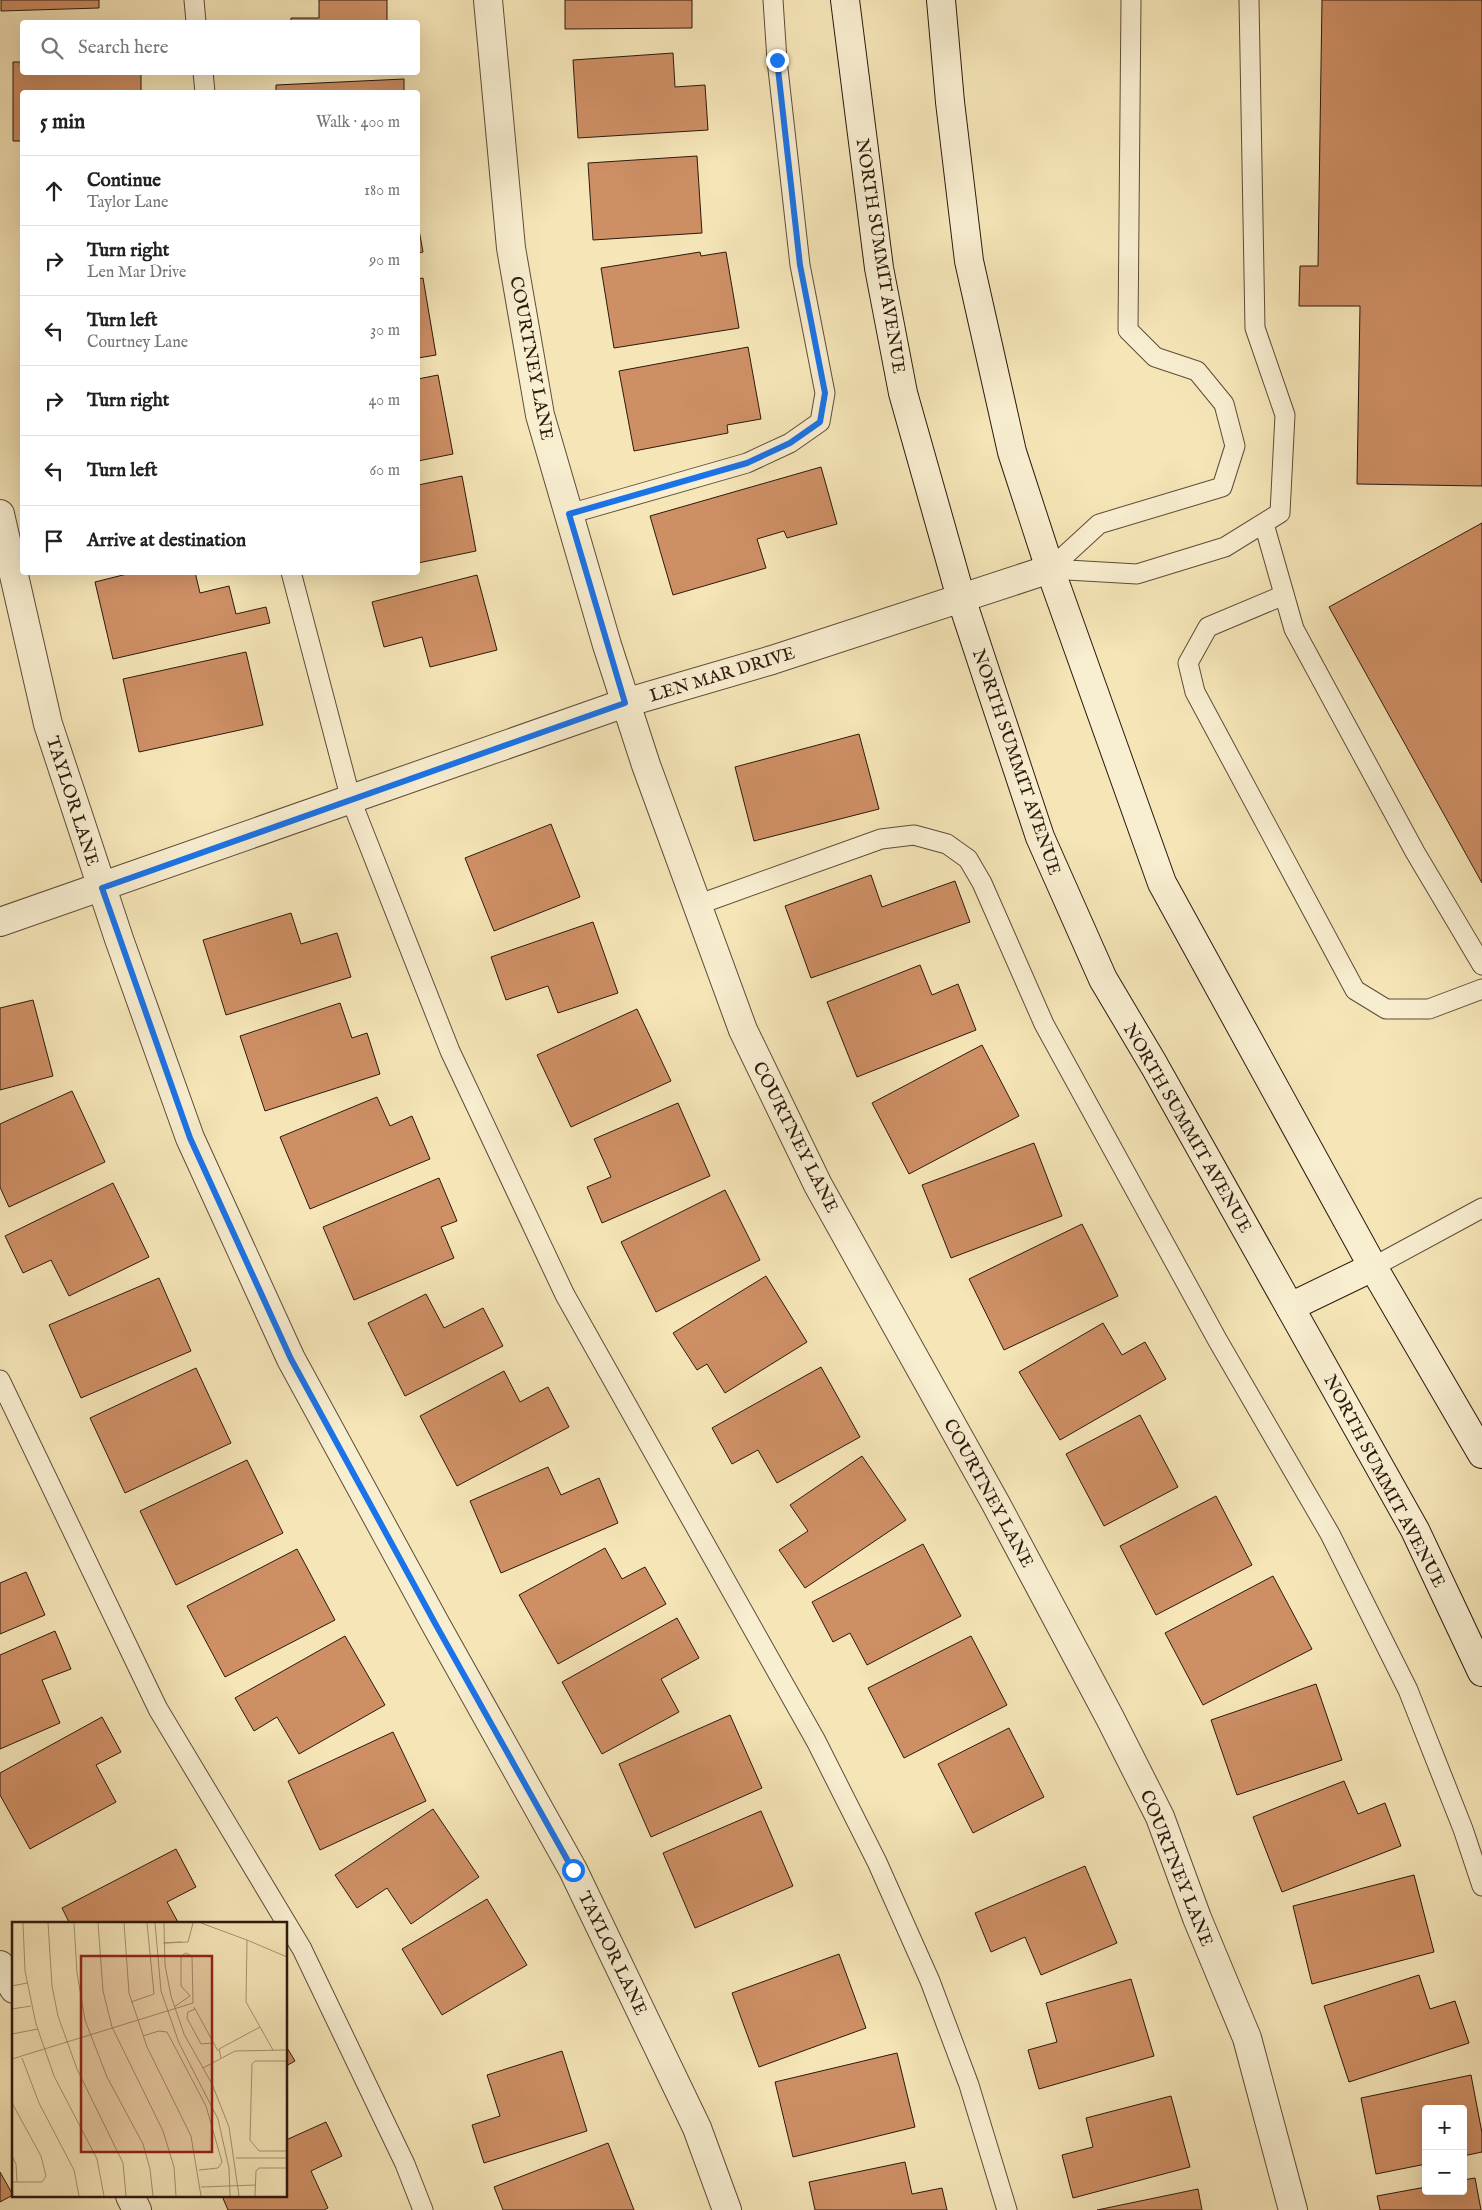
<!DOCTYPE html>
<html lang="en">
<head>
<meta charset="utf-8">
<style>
  body { margin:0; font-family:"IM FELL English",serif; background:#f6f6f6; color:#202124 }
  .controls { position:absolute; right:15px; bottom:15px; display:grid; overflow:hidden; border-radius:5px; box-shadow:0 5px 20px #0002 }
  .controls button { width:45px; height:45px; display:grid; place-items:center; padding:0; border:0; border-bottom:1px solid #e0e0e0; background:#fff; color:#202124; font:25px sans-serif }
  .stop { position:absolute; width:15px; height:15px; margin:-11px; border:4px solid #1a73e8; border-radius:50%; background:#fff }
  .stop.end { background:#1a73e8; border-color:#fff; box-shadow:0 1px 5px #0008 }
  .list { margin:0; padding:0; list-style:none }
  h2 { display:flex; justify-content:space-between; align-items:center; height:65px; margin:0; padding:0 20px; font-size:21px }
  h2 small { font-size:16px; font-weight:400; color:#757577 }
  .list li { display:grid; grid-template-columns:32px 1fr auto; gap:15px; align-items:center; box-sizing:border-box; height:70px; padding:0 20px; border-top:1px solid #e0e0e0 }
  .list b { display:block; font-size:19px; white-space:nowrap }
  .list p { margin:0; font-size:16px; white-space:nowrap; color:#757577 }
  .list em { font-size:16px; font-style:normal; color:#757577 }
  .icon { flex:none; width:28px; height:28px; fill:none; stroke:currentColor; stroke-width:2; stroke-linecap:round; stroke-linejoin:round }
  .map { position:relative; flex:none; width:1482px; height:2210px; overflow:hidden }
  .search { position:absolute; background:#fff; box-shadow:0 5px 20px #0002; left:20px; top:20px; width:400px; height:55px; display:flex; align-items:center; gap:12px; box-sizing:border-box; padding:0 18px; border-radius:5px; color:#757577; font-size:19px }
  .panel { position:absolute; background:#fff; box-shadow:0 5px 20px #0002; left:20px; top:90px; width:400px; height:485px; border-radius:5px }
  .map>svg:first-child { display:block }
  .building { fill:#ce8f65; stroke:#2d190e }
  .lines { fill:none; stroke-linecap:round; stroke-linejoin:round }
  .service-casing { stroke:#5f4c38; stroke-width:21 }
  .minor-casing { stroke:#5f4c38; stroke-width:30 }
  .secondary-casing { stroke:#2d190e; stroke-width:30 }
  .service { stroke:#f8eed0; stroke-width:19 }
  .minor { stroke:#f8eed0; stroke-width:28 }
  .secondary { stroke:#f8eed0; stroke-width:28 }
  .route { stroke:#1a73e8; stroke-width:6 }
  .labels { text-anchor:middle; stroke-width:5; stroke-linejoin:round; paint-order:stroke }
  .street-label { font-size:18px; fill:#2d190e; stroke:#f8eed0 }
  .inset-road { fill:none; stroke:#a59373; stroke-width:1 }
  .view { fill:#8f2418; fill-opacity:0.15; stroke:#8f2418; stroke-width:2.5 }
  .inset-edge { fill:none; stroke:#2d190e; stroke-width:2.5 }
</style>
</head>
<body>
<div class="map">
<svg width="1482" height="2210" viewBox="0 0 1482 2210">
  <rect width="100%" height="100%" fill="#f5e5b7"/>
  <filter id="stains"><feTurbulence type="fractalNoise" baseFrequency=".004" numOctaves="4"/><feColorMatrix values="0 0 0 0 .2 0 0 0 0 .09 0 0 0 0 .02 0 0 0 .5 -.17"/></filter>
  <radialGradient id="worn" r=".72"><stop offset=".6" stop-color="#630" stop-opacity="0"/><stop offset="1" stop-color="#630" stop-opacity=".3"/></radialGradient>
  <g class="building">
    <polygon points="1,0 99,0 99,8 1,11"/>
    <polygon points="319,0 387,0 387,22 291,22 291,18 319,18"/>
    <polygon points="565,0 692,0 692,28 565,29"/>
    <polygon points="1322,0 1482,0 1482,486 1357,484 1360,306 1299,306 1300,266 1318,266"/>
    <polygon points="673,53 675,87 705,85 708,130 578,138 573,60"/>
    <polygon points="13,62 22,62 22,72 141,72 141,92 22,92 22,141 13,141"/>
    <polygon points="404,79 404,92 276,92 276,85"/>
    <polygon points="697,156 702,233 593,240 588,163"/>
    <polygon points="418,224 423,252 418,253"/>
    <polygon points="700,252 701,256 726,252 739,328 614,348 601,268"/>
    <polygon points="423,278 436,355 418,358 418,279"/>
    <polygon points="748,347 761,419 727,425 728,433 634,451 619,371"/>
    <polygon points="438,375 453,454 418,461 418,379"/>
    <polygon points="821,467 837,524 787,538 784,531 757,539 766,568 673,595 650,516"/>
    <polygon points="462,476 476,551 418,563 418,485"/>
    <polygon points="1482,523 1482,883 1329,607"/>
    <polygon points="135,572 195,572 200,593 229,586 236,614 266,607 270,623 113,659 95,582"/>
    <polygon points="477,575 497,650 430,667 422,637 384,647 372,602"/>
    <polygon points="246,652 263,725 139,752 123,679"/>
    <polygon points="859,734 879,809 754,841 735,767"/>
    <polygon points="551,824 580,897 494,931 465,858"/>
    <polygon points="871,875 882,907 955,881 970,922 811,978 785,906"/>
    <polygon points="291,913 301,944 337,933 351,977 226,1015 203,940"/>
    <polygon points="593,922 618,993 558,1013 548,986 506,1000 491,957"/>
    <polygon points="920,965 932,995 958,984 976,1030 857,1077 827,1002"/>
    <polygon points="33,1000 53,1076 0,1090 0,1008"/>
    <polygon points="340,1003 352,1038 367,1033 380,1074 265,1111 240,1036"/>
    <polygon points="637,1009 671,1081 571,1127 537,1055"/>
    <polygon points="982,1045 1019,1116 909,1174 872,1103"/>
    <polygon points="72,1091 105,1162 9,1207 0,1187 0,1124"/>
    <polygon points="377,1097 390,1126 412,1116 430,1159 310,1209 280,1137"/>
    <polygon points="678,1103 710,1176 602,1223 587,1187 611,1177 594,1139"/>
    <polygon points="1034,1143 1062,1216 951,1258 922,1185"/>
    <polygon points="439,1178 457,1221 441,1227 454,1258 354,1300 323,1227"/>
    <polygon points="113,1183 149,1257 69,1296 51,1260 23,1273 5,1236"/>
    <polygon points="725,1190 760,1260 656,1312 621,1242"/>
    <polygon points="1082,1224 1118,1296 1004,1350 969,1279"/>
    <polygon points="766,1276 807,1342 725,1393 707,1364 697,1370 673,1333"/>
    <polygon points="159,1278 191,1351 81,1398 49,1325"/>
    <polygon points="426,1294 444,1328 483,1308 503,1346 405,1396 368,1323"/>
    <polygon points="1103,1323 1122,1355 1145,1342 1166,1379 1060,1440 1019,1372"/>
    <polygon points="821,1367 860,1437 777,1483 758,1450 732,1464 712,1428"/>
    <polygon points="196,1368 231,1443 125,1493 90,1418"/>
    <polygon points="504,1371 520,1402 548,1387 569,1427 457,1486 420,1416"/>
    <polygon points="1140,1415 1178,1487 1104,1526 1066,1454"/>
    <polygon points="862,1456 906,1520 805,1588 779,1550 808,1531 790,1505"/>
    <polygon points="247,1460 283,1533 176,1585 140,1511"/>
    <polygon points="548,1467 561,1495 599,1478 618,1523 501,1573 470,1501"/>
    <polygon points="1216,1496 1252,1565 1156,1615 1120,1546"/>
    <polygon points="923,1544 961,1616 867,1665 850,1633 833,1642 812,1602"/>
    <polygon points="605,1548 622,1579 645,1567 666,1604 558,1664 519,1595"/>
    <polygon points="297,1549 335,1620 225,1677 187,1606"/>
    <polygon points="26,1572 45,1615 0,1634 0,1583"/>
    <polygon points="1273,1576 1312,1649 1203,1705 1165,1633"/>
    <polygon points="677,1618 699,1658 661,1679 679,1712 602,1754 562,1682"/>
    <polygon points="55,1631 71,1669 42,1680 60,1723 0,1749 0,1655"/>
    <polygon points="345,1636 385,1705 299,1754 277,1717 254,1731 235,1698"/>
    <polygon points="971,1636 1007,1705 904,1758 868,1688"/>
    <polygon points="1316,1684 1342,1760 1237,1795 1211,1720"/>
    <polygon points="730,1715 762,1788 651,1837 619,1764"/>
    <polygon points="102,1717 121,1752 96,1765 116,1802 30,1849 0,1795 0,1773"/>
    <polygon points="1009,1728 1044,1797 973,1833 938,1764"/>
    <polygon points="393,1732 426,1801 320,1850 288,1781"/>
    <polygon points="1344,1781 1358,1814 1385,1803 1401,1846 1282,1892 1253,1817"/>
    <polygon points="433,1809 479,1877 411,1924 387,1888 357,1908 335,1875"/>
    <polygon points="761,1811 793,1886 695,1928 663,1853"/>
    <polygon points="176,1849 196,1887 167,1902 179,1924 70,1924 62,1908"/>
    <polygon points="1085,1866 1117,1943 1041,1975 1025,1937 991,1952 975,1913"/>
    <polygon points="1414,1875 1434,1952 1312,1984 1293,1906"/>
    <polygon points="487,1899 527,1965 442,2015 402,1949"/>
    <polygon points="839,1954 866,2028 759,2067 732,1993"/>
    <polygon points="1419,1975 1430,2009 1455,2001 1469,2043 1349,2082 1324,2006"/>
    <polygon points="1131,1979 1154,2056 1039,2089 1028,2050 1057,2042 1046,2003"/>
    <polygon points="286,2046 295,2061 286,2066"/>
    <polygon points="562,2051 587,2131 484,2163 472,2125 500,2116 487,2075"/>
    <polygon points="897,2053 915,2127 793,2157 775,2082"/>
    <polygon points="1471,2075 1482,2133 1482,2152 1463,2156 1463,2109 1426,2109 1426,2164 1376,2174 1361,2098"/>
    <polygon points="1171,2096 1190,2167 1073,2198 1062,2155 1093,2147 1086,2118"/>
    <polygon points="326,2122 342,2156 311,2171 328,2208 324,2210 228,2210 222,2196 286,2196 286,2140"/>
    <polygon points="608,2143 634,2210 503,2210 494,2187"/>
    <polygon points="905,2162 912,2194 942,2188 947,2210 815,2210 809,2182"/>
    <polygon points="0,2172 13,2195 0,2202"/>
    <polygon points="1475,2178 1481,2210 1380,2210 1377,2196 1426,2187 1426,2191 1463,2191 1463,2180"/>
    <polygon points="1198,2189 1202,2210 1097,2210"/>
  </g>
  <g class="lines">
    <defs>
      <g id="service">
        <polyline points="194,0 196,22"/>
        <polyline points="203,72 205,92"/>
        <polyline points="569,514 747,463 790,443 820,422 825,393 800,265 777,60 773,0"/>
        <polyline points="1264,524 1294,629 1415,852 1482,965"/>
        <polyline points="1050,569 1137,574 1225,547 1280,513 1285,415 1255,328 1249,0"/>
        <polyline points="1050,569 1099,524 1222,487 1235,446 1224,404 1197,371 1155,357 1128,330 1131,0"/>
        <polyline points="291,572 351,800 450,1051 565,1295 816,1741 877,1862 930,1981 969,2085 1007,2210"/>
        <polyline points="1284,595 1208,627 1188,663 1195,692 1355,990 1386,1009 1429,1009 1482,989"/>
        <polyline points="697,905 881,839 914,835 947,844 968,859 982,883 1044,1024 1218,1341 1330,1534 1408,1690 1463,1829 1482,1886"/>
        <polyline points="1373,1267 1482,1208"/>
        <polyline points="0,1380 158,1709 302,1949 405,2164 423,2210"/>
      </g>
      <g id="minor">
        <polyline points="488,0 511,248 540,415 607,645 646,765 743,1030 818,1185 996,1504 1110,1718 1160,1817 1197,1918 1247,2038 1293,2210"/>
        <polyline points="0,514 48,724 119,939 190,1138 291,1359 436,1625 573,1870 697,2128 727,2210"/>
        <polyline points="0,922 625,703 772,660 1050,569"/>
        <polyline points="0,1965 14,1989"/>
        <polyline points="130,2196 137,2210"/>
      </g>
      <g id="secondary">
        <polyline points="845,0 879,268 903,393 961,598 1040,837 1103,979 1154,1065 1415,1530 1482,1672"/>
        <polyline points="941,0 950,102 969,261 1012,452 1050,569 1162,883 1373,1267 1482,1454"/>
        <polyline points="1290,1307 1373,1267"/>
      </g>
    </defs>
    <use href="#service" class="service-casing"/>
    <use href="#minor" class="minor-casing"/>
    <use href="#secondary" class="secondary-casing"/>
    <use href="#service" class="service"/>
    <use href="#minor" class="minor"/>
    <use href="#secondary" class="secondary"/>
  </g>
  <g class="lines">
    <polyline class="route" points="573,1870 436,1625 291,1359 190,1138 102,888 625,703 569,514 747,463 790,443 820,422 825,393 800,265 777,60"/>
  </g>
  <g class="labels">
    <g class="street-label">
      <text transform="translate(881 256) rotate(81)" y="6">NORTH SUMMIT AVENUE</text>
      <text transform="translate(532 358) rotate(79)" y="6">COURTNEY LANE</text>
      <text transform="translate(722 674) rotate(-17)" y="6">LEN MAR DRIVE</text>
      <text transform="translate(1017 762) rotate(71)" y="6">NORTH SUMMIT AVENUE</text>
      <text transform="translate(73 801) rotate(72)" y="6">TAYLOR LANE</text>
      <text transform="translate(1188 1128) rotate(60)" y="6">NORTH SUMMIT AVENUE</text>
      <text transform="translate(796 1137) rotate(63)" y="6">COURTNEY LANE</text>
      <text transform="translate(1385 1481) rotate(62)" y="6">NORTH SUMMIT AVENUE</text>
      <text transform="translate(989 1493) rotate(61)" y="6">COURTNEY LANE</text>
      <text transform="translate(1177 1868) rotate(68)" y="6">COURTNEY LANE</text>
      <text transform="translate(613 1953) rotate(64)" y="6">TAYLOR LANE</text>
    </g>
  </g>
  <g transform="translate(12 1922)">
    <rect width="275" height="275" fill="#f5e5b7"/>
    <path class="inset-road" d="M 11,1 L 13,49 L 24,102 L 42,154 L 85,237 L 92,274M 36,1 L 40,64 L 46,94 L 65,147 L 111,241 L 114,274M 62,1 L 65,51 L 73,98 L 95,155 L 131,222 L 138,247 L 141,274M 86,1 L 91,69 L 100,105 L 151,209 L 162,245 L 164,274M 112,1 L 117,71 L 135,125 L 179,214 L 189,274M 143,1 L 149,69 L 167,121 L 206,197 L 217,246 L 218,274M 152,1 L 153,43 L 159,74 L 172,112 L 200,162 L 217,205 L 227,274M 189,1 L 235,18 L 234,80 L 261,128M 235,18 L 275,35M 151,21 L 169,20M 152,21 L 176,20 L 181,1M 0,64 L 15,61M 119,80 L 142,72 L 135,1M 182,85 L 206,129M 0,87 L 19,84M 183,87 L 176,90 L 175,96 L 189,122 L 201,121M 0,112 L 26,107M 131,114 L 147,109 L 155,110 L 194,184 L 210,240 L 206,246 L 187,248M 10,136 L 27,181 L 62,248 L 67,274M 209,136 L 207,127 L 248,105M 0,137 L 181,81 L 180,34 L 174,31 L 169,34 L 169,64 L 178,74 L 162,85M 275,139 L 243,139 L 240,142 L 238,218 L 247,229 L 275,229M 191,146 L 223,129 L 275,128M 0,181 L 29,234 L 34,254 L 30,260 L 0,260M 0,234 L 4,242 L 5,260M 224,236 L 275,236M 189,265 L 244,263M 243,274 L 244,249 L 247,246 L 275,246"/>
    <path class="view" d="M 69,34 L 200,34 L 200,230 L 69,230 Z"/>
    <rect width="275" height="275" class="inset-edge"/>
  </g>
  <rect width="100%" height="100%" filter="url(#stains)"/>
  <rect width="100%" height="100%" fill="url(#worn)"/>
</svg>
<div class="controls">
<button>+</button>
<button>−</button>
</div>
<div class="stop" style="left:573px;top:1870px"></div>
<div class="stop end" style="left:777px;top:60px"></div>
<div class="search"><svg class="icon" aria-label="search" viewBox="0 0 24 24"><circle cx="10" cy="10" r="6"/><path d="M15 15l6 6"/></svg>Search here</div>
<section class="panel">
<h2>5 min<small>Walk · 400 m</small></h2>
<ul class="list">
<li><svg class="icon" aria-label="ahead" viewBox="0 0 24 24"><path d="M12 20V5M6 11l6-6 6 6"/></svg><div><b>Continue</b><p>Taylor Lane</p></div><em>180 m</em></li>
<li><svg class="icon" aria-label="right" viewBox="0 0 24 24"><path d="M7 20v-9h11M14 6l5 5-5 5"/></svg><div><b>Turn right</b><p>Len Mar Drive</p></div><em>90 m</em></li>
<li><svg class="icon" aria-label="left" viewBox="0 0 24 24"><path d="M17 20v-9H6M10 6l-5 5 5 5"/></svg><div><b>Turn left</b><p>Courtney Lane</p></div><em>30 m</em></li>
<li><svg class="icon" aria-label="right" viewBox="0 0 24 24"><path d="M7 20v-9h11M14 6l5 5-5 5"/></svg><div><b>Turn right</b></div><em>40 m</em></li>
<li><svg class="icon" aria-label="left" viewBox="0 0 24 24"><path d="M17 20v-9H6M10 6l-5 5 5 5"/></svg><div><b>Turn left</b></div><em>60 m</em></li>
<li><svg class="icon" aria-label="arrive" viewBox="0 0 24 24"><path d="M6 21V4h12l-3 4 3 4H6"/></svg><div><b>Arrive at destination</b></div></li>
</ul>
</section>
</div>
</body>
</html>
